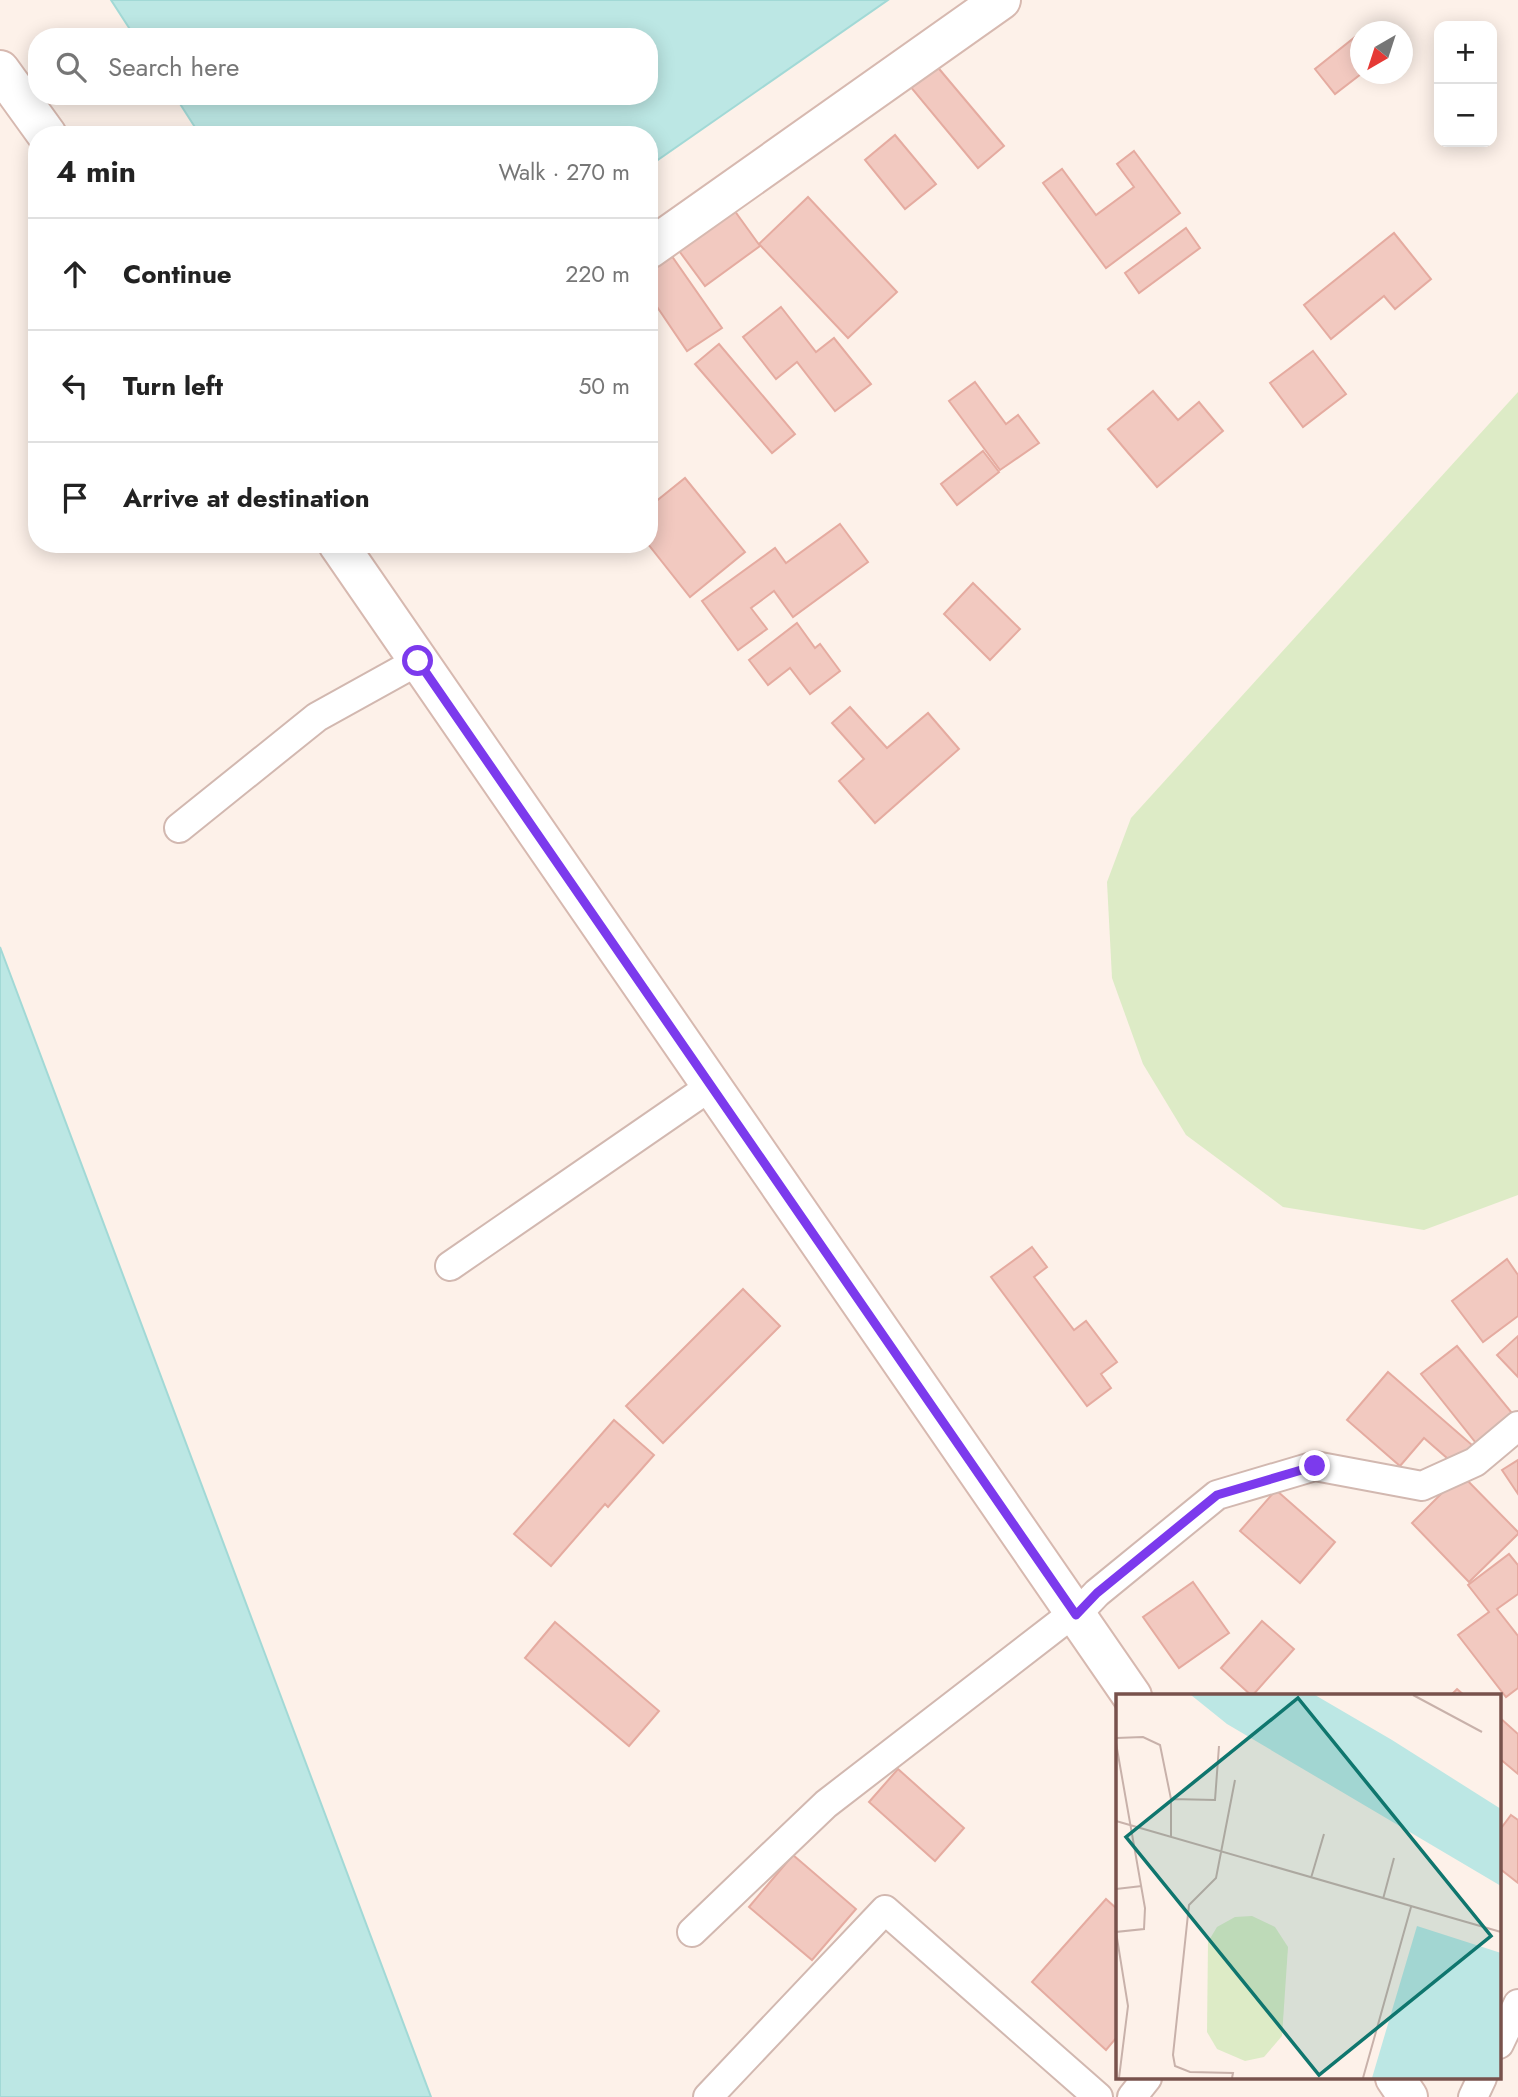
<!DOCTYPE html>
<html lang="en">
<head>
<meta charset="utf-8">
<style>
  body { margin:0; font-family:Jost,sans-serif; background:#f2f2f2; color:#222 }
  .controls { position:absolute; right:21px; top:21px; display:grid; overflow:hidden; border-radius:14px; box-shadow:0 4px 18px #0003 }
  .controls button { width:63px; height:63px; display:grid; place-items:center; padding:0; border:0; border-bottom:2px solid #e0e0e0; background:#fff; color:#222; font:35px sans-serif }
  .compass { position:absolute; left:1350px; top:21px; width:63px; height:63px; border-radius:50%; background:#fff; box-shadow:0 4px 18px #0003; rotate:219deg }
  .stop { position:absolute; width:21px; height:21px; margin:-16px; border:5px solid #7c3aed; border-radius:50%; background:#fff }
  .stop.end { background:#7c3aed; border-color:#fff; box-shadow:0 2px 7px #0008 }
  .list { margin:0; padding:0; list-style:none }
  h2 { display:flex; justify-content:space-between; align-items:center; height:91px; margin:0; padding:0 28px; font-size:30px }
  h2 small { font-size:23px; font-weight:400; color:#767676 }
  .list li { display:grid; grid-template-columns:46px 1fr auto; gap:21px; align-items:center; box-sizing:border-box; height:112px; padding:0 28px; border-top:2px solid #e0e0e0 }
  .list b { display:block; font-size:26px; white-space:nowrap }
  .list em { font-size:23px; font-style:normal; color:#767676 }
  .icon { flex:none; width:38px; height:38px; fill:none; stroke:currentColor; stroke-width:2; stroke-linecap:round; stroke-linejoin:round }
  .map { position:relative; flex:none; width:1518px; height:2097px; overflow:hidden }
  .search { position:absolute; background:#fff; box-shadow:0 4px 18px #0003; left:28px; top:28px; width:630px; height:77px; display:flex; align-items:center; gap:18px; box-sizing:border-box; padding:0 24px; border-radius:28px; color:#767676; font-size:26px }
  .panel { position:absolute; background:#fff; box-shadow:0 4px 18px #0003; left:28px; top:126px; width:630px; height:427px; border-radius:28px }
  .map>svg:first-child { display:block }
  .green { fill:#ddebc6 }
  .water { fill:#bce7e4; stroke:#a2d9d6; stroke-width:2 }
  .building { fill:#f2c9c0; stroke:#e5aba0; stroke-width:2 }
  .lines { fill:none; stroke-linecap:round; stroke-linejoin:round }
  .street-casing { stroke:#d2b8b0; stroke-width:32 }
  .secondary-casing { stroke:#d7b9b0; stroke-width:42 }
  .street { stroke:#fff; stroke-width:28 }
  .secondary { stroke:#fff; stroke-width:38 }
  .route { stroke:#7c3aed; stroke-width:9 }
  .inset-road { fill:none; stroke:#c8b1aa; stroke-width:2 }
  .view { fill:#0f766e; fill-opacity:0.15; stroke:#0f766e; stroke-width:3.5 }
  .inset-edge { fill:none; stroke:#78524c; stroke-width:3.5 }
</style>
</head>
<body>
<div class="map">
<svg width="1518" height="2097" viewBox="0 0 1518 2097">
  <rect width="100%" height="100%" fill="#fdf1e9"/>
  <polygon class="green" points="1518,392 1518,1195 1424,1230 1283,1207 1186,1135 1143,1064 1112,978 1107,882 1131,818"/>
  <g class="water">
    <polygon points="111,0 888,0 649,166 649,135 200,135 175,96 649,96 649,37 135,37"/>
    <polygon points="0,947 431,2097 0,2097"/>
  </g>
  <g class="building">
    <polygon points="1355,37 1360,44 1361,74 1335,94 1315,69"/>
    <polygon points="935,64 1004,146 978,168 909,85"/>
    <polygon points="895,135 936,184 905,209 865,160"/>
    <polygon points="1134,151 1180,213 1106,268 1043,183 1062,169 1096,215 1134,187 1117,164"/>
    <polygon points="808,197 897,292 848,338 759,244"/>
    <polygon points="729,203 760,246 705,286 674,244"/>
    <polygon points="1186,228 1200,248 1139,293 1125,273"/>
    <polygon points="1394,233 1431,279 1395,309 1384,296 1331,339 1304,305"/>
    <polygon points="669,252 722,328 687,351 649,295 649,265"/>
    <polygon points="781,307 816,352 834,338 871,384 835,411 797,362 776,379 743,337"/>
    <polygon points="719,344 795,434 772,453 695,364"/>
    <polygon points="1313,351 1346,394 1303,427 1270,383"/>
    <polygon points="975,382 1006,424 1018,415 1039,443 1000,470 949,401"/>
    <polygon points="1153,391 1178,420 1199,402 1223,431 1157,487 1108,429"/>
    <polygon points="983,451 999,472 957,505 941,484"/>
    <polygon points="685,478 745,552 690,597 648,544 649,544 649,507"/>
    <polygon points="840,524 868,562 793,617 774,591 751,608 767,629 738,650 702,601 775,548 786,563"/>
    <polygon points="973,583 1020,629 990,660 944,614"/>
    <polygon points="797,623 815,648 820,644 840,671 810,694 790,668 768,685 749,660"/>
    <polygon points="850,707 887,748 928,713 959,749 875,823 839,781 864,759 832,723"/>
    <polygon points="1032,1247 1047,1267 1034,1277 1074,1330 1086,1321 1117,1362 1101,1374 1111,1388 1087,1406 991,1277"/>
    <polygon points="1507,1259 1518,1275 1518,1316 1483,1342 1452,1301"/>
    <polygon points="743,1289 780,1326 663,1443 626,1406"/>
    <polygon points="1518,1336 1518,1377 1497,1355"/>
    <polygon points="1457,1346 1512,1413 1476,1443 1421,1374"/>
    <polygon points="1388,1372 1472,1445 1455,1465 1424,1438 1400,1466 1347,1420"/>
    <polygon points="614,1420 654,1455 608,1507 605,1504 551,1566 514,1534"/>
    <polygon points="1518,1460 1518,1494 1502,1470"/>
    <polygon points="1461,1474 1518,1532 1518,1534 1469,1582 1412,1523"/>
    <polygon points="1276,1490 1335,1542 1300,1583 1240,1531"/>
    <polygon points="1509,1554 1518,1565 1518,1594 1497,1609 1518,1636 1518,1688 1506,1697 1458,1635 1489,1612 1468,1585"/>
    <polygon points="1193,1582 1229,1633 1179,1668 1143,1617"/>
    <polygon points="1262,1621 1294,1649 1252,1696 1221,1668"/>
    <polygon points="555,1622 659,1711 629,1746 525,1658"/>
    <polygon points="1457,1689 1465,1696 1450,1696"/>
    <polygon points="1499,1717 1518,1734 1518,1774 1499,1758"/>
    <polygon points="898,1769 964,1828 935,1861 869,1802"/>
    <polygon points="1511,1815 1518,1820 1518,1883 1499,1868 1499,1831"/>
    <polygon points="793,1855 856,1909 812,1960 749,1907"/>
    <polygon points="1106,1899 1117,1909 1117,2037 1106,2050 1032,1982"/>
  </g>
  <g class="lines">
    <defs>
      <g id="street">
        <polyline points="179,828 317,717 418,661"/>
        <polyline points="450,1266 711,1086"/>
        <polyline points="692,1932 826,1804 1072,1614 1076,1615 1097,1593 1217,1495 1315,1466 1422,1486 1475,1462 1518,1426"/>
        <polyline points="1499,2044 1518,2004"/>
        <polyline points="708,2097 885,1910 1098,2097"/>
        <polyline points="1132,2097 1147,2078"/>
        <polyline points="1473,2097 1482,2078"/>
      </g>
      <g id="secondary">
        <polyline points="0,70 47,135"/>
        <polyline points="649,249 1001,0"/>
        <polyline points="338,544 1132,1696"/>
        <polyline points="1395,2078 1408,2097"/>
      </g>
    </defs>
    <use href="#street" class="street-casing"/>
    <use href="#secondary" class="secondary-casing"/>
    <use href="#street" class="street"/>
    <use href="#secondary" class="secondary"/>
  </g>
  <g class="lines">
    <polyline class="route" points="418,661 1076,1615 1097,1593 1217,1495 1315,1466"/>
  </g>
  <g transform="translate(1116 1694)">
    <rect width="385" height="385" fill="#fdf1e9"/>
    <path d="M 136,222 L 159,233 L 172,253 L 166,342 L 148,363 L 129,367 L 101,355 L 91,338 L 92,248 L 101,233 L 119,223 Z" fill="#ddebc6"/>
    <path d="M 75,1 L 199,1 L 276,46 L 385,115 L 385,192 L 111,30 ZM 301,232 L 385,259 L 385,384 L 256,384 Z" fill="#bce7e4"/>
    <path class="inset-road" d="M 297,1 L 366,38M 0,44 L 27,43 L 44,51 L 55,105 L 55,143M 0,49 L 29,214 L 28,235 L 0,238 L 12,312 L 3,384M 55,105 L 99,106 L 103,52M 0,127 L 385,238M 195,184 L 208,140M 0,195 L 26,192M 267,205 L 278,164M 116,384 L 117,379 L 74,378 L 59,372 L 57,361 L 73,211 L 100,184 L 119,86M 247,384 L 295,213"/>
    <path class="view" d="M 182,4 L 375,242 L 203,381 L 10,143 Z"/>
    <rect width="385" height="385" class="inset-edge"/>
  </g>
</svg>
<div class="controls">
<button>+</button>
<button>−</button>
</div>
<svg class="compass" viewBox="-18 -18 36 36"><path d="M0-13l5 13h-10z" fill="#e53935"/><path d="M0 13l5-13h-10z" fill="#767676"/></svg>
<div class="stop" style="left:418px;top:661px"></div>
<div class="stop end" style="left:1315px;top:1466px"></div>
<div class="search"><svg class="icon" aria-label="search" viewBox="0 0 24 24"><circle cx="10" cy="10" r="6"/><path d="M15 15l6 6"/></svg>Search here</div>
<section class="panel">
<h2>4 min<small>Walk · 270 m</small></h2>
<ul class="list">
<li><svg class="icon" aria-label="ahead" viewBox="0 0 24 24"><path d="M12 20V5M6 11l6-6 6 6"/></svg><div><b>Continue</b></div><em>220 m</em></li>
<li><svg class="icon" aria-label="left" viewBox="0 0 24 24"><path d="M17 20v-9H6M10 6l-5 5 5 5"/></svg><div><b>Turn left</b></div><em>50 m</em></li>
<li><svg class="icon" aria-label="arrive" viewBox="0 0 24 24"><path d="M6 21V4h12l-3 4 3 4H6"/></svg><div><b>Arrive at destination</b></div></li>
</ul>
</section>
</div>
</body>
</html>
